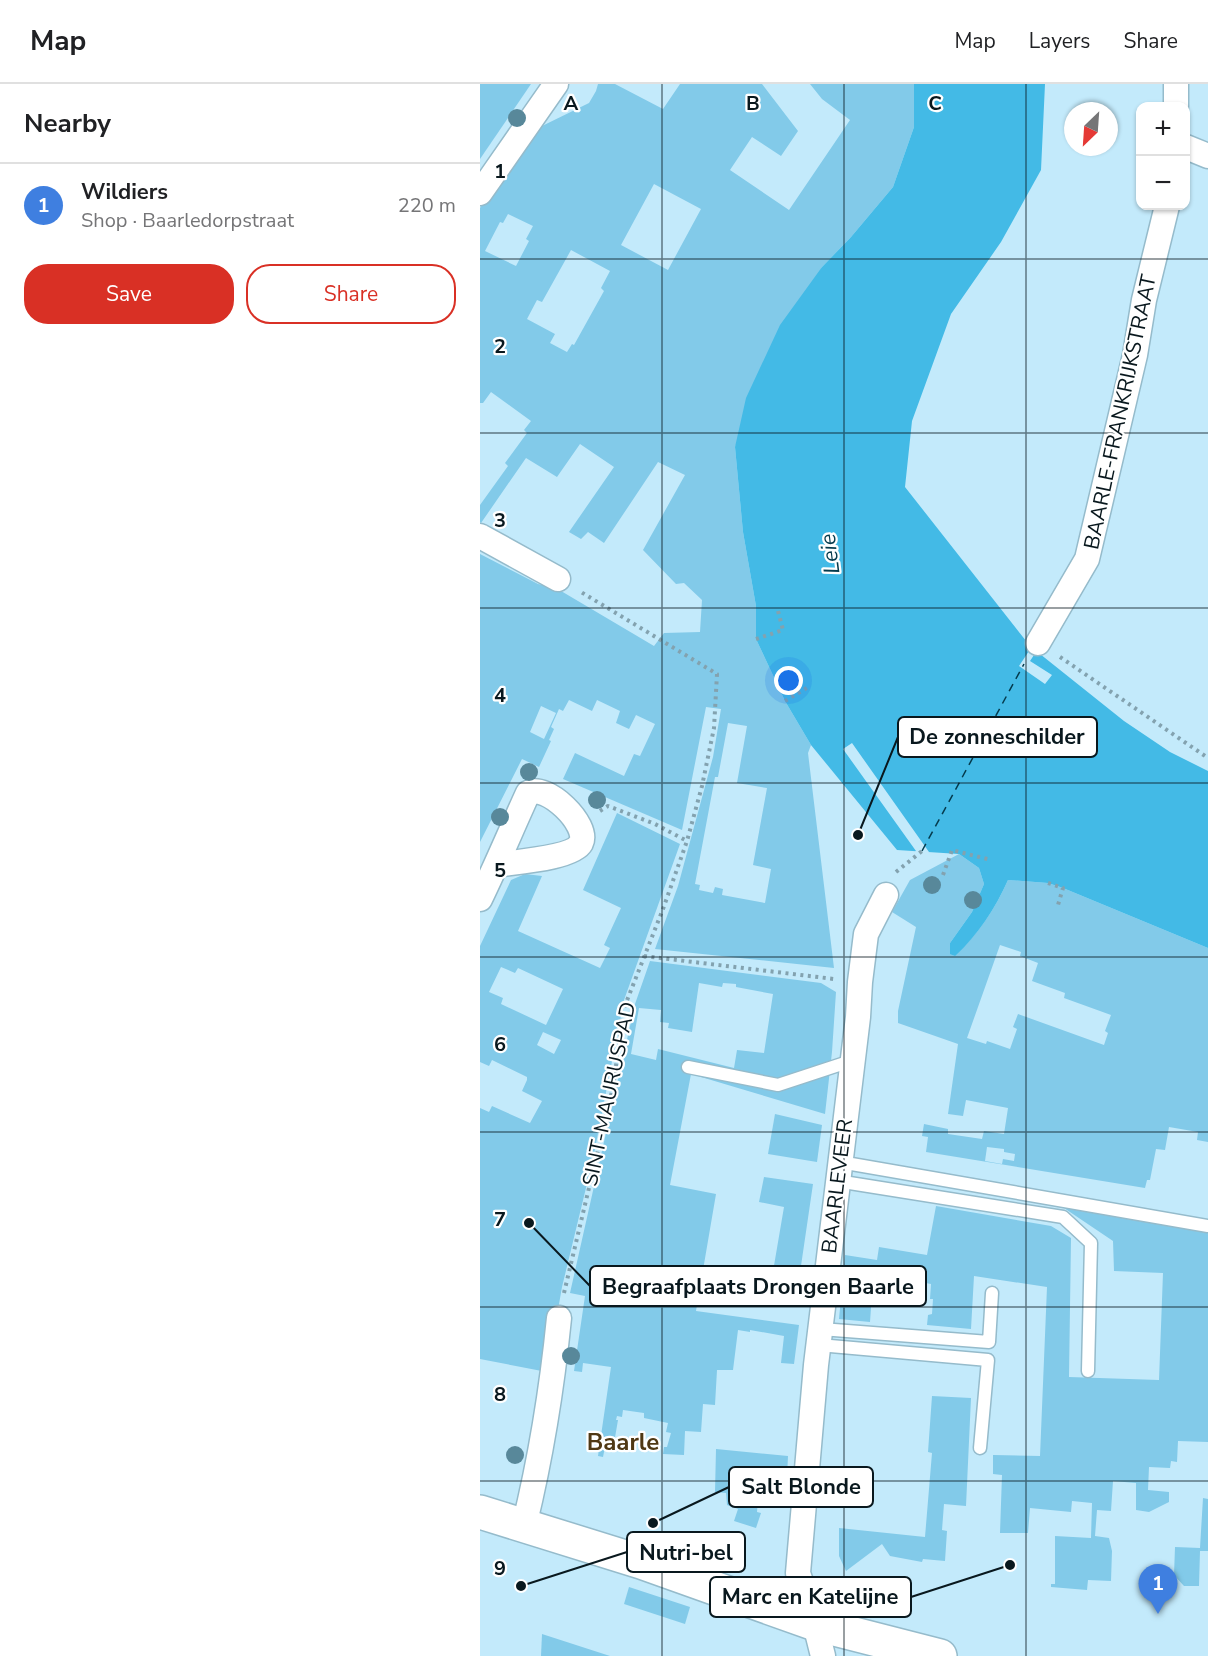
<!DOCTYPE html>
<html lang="en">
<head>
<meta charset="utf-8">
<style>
  body { margin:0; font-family:"Nunito Sans",sans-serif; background:#f2f2f2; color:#202124 }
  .controls { position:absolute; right:18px; top:18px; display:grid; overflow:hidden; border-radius:12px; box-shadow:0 2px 4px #0004 }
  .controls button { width:54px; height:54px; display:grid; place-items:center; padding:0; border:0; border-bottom:2px solid #e0e0e0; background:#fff; color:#202124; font:30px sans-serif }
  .compass { position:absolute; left:584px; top:18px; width:54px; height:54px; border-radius:50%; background:#fff; box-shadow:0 2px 4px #0004; rotate:205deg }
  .you { position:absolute; left:309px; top:597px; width:21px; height:21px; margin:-15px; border:4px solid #fff; border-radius:50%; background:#1a73e8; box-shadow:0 0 0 9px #1a73e833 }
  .badge { display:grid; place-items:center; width:39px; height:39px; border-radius:50%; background:#d93025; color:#fff; font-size:20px; font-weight:700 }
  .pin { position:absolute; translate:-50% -50px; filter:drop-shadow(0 2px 3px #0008) }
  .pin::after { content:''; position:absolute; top:32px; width:21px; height:18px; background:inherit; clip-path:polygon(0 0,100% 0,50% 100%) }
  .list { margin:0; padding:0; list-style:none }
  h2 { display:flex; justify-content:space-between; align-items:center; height:78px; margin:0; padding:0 24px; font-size:26px }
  h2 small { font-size:20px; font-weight:400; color:#757577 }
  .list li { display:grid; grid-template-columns:39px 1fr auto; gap:18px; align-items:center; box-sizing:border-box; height:84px; padding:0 24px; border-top:2px solid #e0e0e0 }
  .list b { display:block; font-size:22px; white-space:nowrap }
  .list p { margin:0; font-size:20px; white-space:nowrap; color:#757577 }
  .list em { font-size:20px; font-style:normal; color:#757577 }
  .actions { display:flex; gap:12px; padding:18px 24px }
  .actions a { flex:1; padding:14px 0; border:2px solid #d93025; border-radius:24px; text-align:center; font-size:21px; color:#d93025 }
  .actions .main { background:#d93025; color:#fff }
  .map { position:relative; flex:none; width:728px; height:1572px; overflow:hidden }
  header { display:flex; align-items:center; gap:36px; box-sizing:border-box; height:84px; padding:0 30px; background:#fff; border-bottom:2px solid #e0e0e0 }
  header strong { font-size:28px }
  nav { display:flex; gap:33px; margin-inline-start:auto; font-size:21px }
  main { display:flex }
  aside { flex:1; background:#fff }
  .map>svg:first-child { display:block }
  .green { fill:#82cae9; fill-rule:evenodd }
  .water { fill:#43bae6 }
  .pier { fill:#c3eafb }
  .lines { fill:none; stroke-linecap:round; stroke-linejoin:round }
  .ferry { stroke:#053b4d; stroke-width:1.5; stroke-dasharray:8 6; stroke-linecap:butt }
  .lane-casing { stroke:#95bbcb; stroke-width:15 }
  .street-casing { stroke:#95bbcb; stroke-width:27 }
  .secondary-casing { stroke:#95bbcb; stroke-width:36 }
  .path { stroke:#83a2af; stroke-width:4; stroke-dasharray:3 4.5; stroke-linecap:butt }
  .lane { stroke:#fff; stroke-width:12 }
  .street { stroke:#fff; stroke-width:24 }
  .secondary { stroke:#fff; stroke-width:33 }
  .tree { fill:#58889a }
  .grid { fill:none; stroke:#09181e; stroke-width:1.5; stroke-opacity:0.55 }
  .labels { text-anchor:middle; stroke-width:4.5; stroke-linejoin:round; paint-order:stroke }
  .street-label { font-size:21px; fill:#09181e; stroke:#fff }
  .water-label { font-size:22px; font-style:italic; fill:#053b4d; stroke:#fff }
  .quarter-label { font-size:24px; font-weight:bold; fill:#4f3814; stroke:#fff }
  .grid-label { font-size:20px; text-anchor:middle; font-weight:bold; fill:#09181e; stroke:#fff; stroke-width:4.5; stroke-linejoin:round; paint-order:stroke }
  .leader { fill:none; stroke:#09181e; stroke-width:2 }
  .callout-dot { fill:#09181e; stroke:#fff; stroke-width:2 }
  .callout { fill:#fff; stroke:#09181e; stroke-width:2 }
  .callout-label { font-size:22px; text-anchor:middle; font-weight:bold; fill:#09181e }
</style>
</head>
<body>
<header>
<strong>Map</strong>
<nav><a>Map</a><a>Layers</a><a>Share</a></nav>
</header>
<main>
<aside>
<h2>Nearby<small></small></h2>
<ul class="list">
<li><span class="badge" style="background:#3f7fe0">1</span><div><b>Wildiers</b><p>Shop · Baarledorpstraat</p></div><em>220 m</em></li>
</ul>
<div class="actions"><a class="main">Save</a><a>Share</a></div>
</aside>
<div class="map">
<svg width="728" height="1572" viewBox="0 0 728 1572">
  <rect width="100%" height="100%" fill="#c3eafb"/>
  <g class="green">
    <polygon points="0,0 51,0 0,75"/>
    <path d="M 118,0 L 135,0 L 183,25 L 200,0 L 282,0 L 318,47 L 301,72 L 272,53 L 250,86 L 309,126 L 370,36 L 342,15 L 330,0 L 434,0 L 434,43 L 413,103 L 371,153 L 342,183 L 255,363 L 263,448 L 276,522 L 276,555 L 305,617 L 331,661 L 328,669 L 354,884 L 175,865 L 198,802 L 233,673 L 241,625 L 226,623 L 202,746 L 83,695 L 95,669 L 144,692 L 154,670 L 160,672 L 175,640 L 156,631 L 149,645 L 136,639 L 140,627 L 117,616 L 112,627 L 89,616 L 83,627 L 79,625 L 71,643 L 74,645 L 69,656 L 71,657 L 59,683 L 42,675 L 0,758 L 0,470 L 58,500 L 76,504 L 174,562 L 184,549 L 220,548 L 222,516 L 204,499 L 196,500 L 163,466 L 205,391 L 178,378 L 124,459 L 108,448 L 101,455 L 89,448 L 134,383 L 100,360 L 77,393 L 46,374 L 1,439 L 0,438 L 0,421 L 28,382 L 25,379 L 47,349 L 44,346 L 51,337 L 11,308 L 3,319 L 0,319 L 0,124 L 9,111 L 24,96 L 60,43 L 109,19 L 116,7 ZM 174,100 L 221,125 L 188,186 L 141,161 ZM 28,130 L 53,142 L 46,155 L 49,157 L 36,182 L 5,167 L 20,138 L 23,139 ZM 91,166 L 130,187 L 121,204 L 124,207 L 94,261 L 92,260 L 87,268 L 70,259 L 75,250 L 47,235 L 57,216 L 62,218 ZM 61,622 L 76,629 L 64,655 L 50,648 ZM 248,639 L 267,642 L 257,699 L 287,704 L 273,781 L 291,785 L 285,819 L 242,811 L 243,805 L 235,803 L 233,809 L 219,806 L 220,801 L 215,800 L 235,693 L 238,693 Z"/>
    <path d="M 137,729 L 200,760 L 144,916 L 113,1075 L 82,1203 L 67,1288 L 0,1275 L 0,1024 L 9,1028 L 12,1022 L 50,1039 L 62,1017 L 42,1007 L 47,996 L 47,993 L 12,976 L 9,982 L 0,978 L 0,862 L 31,796 L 45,790 L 62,792 L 38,847 L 120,884 L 130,864 L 124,861 L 141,824 L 103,806 ZM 21,883 L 35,889 L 38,884 L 83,905 L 66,941 L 21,920 L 23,914 L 9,908 ZM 63,948 L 81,956 L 74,970 L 57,961 Z"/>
    <path d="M 479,770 L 499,784 L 504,800 L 492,828 L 470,859 L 474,872 C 498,851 515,825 528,796 L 568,799 L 583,804 L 728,864 L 728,1058 L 717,1056 L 718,1048 L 689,1043 L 685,1066 L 676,1065 L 670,1096 L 667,1096 L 665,1104 L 446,1068 L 448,1053 L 442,1052 L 444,1040 L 468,1045 L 468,1050 L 502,1055 L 504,1047 L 524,1050 L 528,1024 L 486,1016 L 483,1032 L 468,1030 L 478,960 L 418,939 L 418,927 L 436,843 L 412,828 L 430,796 ZM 520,861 L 541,868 L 540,872 L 558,879 L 552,897 L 585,909 L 584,914 L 631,931 L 625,947 L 628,949 L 624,961 L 538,930 L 533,943 L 537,945 L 530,965 L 507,957 L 506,960 L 487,954 ZM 507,1063 L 524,1065 L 524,1068 L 535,1070 L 534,1077 L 523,1075 L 522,1080 L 505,1077 Z"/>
    <path d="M 170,877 L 341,899 L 356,908 L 352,968 L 345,1030 L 211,990 L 190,1101 L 236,1110 L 216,1227 L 319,1241 L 314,1280 L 301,1279 L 304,1252 L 270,1246 L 270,1248 L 258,1246 L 253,1286 L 237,1286 L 235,1321 L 223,1320 L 221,1348 L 205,1347 L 204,1371 L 183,1370 L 184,1363 L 187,1363 L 191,1349 L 186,1348 L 188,1339 L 164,1334 L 164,1329 L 143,1326 L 142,1333 L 137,1332 L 136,1336 L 138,1336 L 133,1365 L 125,1363 L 123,1373 L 118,1372 L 131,1283 L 103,1279 L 102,1288 L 94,1287 L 105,1212 L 90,1209 L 155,920 ZM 219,899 L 242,903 L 243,899 L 256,900 L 256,903 L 293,910 L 284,969 L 257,966 L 254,984 L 178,965 L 176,976 L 151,970 L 159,924 L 181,926 L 180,938 L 189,939 L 188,944 L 212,948 Z"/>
    <polygon points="295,1030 342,1041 337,1078 288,1070"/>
    <polygon points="284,1093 333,1100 316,1216 289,1211 304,1123 279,1118"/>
    <polygon points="456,1122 571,1142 591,1154 589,1293 679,1296 683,1189 634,1187 633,1157 584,1124 728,1149 728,1358 698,1357 697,1378 691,1377 690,1384 669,1383 668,1406 689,1408 689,1418 669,1428 656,1426 656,1399 633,1397 631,1427 617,1426 615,1452 629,1454 632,1467 631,1497 608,1496 607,1506 571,1503 571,1500 575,1500 575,1452 611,1454 612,1419 592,1417 591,1428 550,1424 548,1449 520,1449 522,1391 513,1390 513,1371 560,1372 567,1203 494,1192 491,1245 447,1241 448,1231 452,1230 453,1215 450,1215 451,1200 414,1193 413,1196 393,1195 390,1238 359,1235 365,1171 397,1176 399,1163 447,1171"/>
    <polygon points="452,1312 491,1314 486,1422 464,1420 462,1446 467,1447 465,1477 443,1475 442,1478 410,1472 402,1460 366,1487 359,1472 359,1444 445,1453 452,1369 448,1368"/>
    <polygon points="236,1365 308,1372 307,1393 280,1391 277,1428 281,1429 276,1444 254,1437 258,1425 247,1421 246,1409 235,1408"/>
    <polygon points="723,1414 728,1415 728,1467 720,1467 719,1502 704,1502 694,1491 695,1463 720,1464"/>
    <polygon points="149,1503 210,1523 205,1540 144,1520"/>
    <polygon points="62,1550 130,1572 61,1572"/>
  </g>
  <path class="water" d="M 434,0 L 565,0 L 561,86 L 521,158 L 471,230 L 432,337 L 425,403 L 550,562 L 644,637 L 690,668 L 728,687 L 728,864 L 583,804 L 568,799 L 528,796 C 515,825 498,851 475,872 L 470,870 L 470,859 L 492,828 L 504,800 L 499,784 L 479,770 L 417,766 L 331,661 L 305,617 L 276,555 L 276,522 L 263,448 L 255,363 L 266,314 L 300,241 L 342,183 L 371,153 L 413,103 L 434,43 Z"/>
  <g class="pier">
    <polygon points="553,561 558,565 550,577 572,591 565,600 539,582"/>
    <polygon points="372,659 449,768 444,771 432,770 436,767 363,665"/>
  </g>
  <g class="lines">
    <polyline class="ferry" points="442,767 544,580"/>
    <defs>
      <g id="lane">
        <polyline points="208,983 298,1001 371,977"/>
        <polyline points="360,1078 728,1142"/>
        <polyline points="357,1097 583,1133 611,1159 608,1287"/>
        <polyline points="341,1245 509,1258 512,1209"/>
        <polyline points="339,1261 508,1276 500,1364"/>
      </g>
      <g id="street">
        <polyline points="696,0 696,22"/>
        <polyline points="706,63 728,72"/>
        <polyline points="0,109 76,0"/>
        <polyline points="0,452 78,495"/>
        <polyline points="558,559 607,475 655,271 664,216 687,122"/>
        <path d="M 0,815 C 17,780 32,744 48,709 C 66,698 110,741 101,759 C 93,774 34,778 16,781"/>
        <path d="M 44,1442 C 61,1373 72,1304 79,1234"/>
        <polyline points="343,1572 335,1540 318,1489 336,1281 378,933 380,898 386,850 406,811"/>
      </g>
      <polyline id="secondary" points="0,1428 161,1478 335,1540 460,1572"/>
    </defs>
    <use href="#lane" class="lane-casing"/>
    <use href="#street" class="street-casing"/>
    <use href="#secondary" class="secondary-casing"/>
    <g class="path">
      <polyline points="276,555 303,546 298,527"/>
      <polyline points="580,573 728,674"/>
      <polyline points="305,617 330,602"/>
      <polyline points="120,727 128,722 175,740 207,757"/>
      <polyline points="416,788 442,767"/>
      <polyline points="463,791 472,766 511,776"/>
      <polyline points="568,799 583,804 578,821"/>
      <polyline points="164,872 354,895"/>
      <polyline points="84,1209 133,1003 144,924 183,825 207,757 222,702 234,644 237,590 101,508"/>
    </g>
    <use href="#lane" class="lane"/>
    <use href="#street" class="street"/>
    <use href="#secondary" class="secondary"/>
  </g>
  <g class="tree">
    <circle cx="37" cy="34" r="9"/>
    <circle cx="49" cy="688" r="9"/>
    <circle cx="117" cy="716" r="9"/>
    <circle cx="20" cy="733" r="9"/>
    <circle cx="452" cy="801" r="9"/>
    <circle cx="493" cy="816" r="9"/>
    <circle cx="91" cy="1272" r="9"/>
    <circle cx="35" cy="1371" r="9"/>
  </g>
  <path class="grid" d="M 182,0 L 182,1572M 364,0 L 364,1572M 546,0 L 546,1572M 0,175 L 728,175M 0,349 L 728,349M 0,524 L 728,524M 0,699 L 728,699M 0,873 L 728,873M 0,1048 L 728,1048M 0,1223 L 728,1223M 0,1397 L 728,1397"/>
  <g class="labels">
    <g class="street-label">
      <text transform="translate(640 328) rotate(-78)" y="7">BAARLE-FRANKRIJKSTRAAT</text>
      <text transform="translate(129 1010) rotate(-78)" y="7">SINT-MAURUSPAD</text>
      <text transform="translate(357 1102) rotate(-83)" y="7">BAARLEVEER</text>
    </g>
    <g class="water-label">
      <text transform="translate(349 470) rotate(-97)" y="8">Leie</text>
    </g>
    <g class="quarter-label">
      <text x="143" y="1366">Baarle</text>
    </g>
  </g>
  <g class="grid-label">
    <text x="91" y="26">A</text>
    <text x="273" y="26">B</text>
    <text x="455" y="26">C</text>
    <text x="20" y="94">1</text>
    <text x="20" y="269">2</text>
    <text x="20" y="443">3</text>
    <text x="20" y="618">4</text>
    <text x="20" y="793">5</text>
    <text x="20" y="967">6</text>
    <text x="20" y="1142">7</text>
    <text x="20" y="1317">8</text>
    <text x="20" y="1491">9</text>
  </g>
  <path class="leader" d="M378 751L418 653M49 1139L110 1202M173 1439L249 1403M41 1502L147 1468M530 1481L431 1513"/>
  <g class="callout-dot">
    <circle cx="378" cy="751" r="6"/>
    <circle cx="49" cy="1139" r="6"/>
    <circle cx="173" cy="1439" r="6"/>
    <circle cx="41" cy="1502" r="6"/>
    <circle cx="530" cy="1481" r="6"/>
  </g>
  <g class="callout">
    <rect x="418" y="633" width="199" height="40" rx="6"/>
    <rect x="110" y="1182" width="336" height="40" rx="6"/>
    <rect x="249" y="1383" width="144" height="40" rx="6"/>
    <rect x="147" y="1448" width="118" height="40" rx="6"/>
    <rect x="230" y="1493" width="201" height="40" rx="6"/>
  </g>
  <g class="callout-label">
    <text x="517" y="660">De zonneschilder</text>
    <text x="278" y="1210">Begraafplaats Drongen Baarle</text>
    <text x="321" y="1410">Salt Blonde</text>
    <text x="206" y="1476">Nutri-bel</text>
    <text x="330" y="1520">Marc en Katelijne</text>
  </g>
</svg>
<div class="controls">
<button>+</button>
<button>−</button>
</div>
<svg class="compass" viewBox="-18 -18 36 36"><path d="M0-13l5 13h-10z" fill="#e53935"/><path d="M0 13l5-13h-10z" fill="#757577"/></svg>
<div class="you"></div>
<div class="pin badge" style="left:678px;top:1530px;background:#3f7fe0">1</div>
</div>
</main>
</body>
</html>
